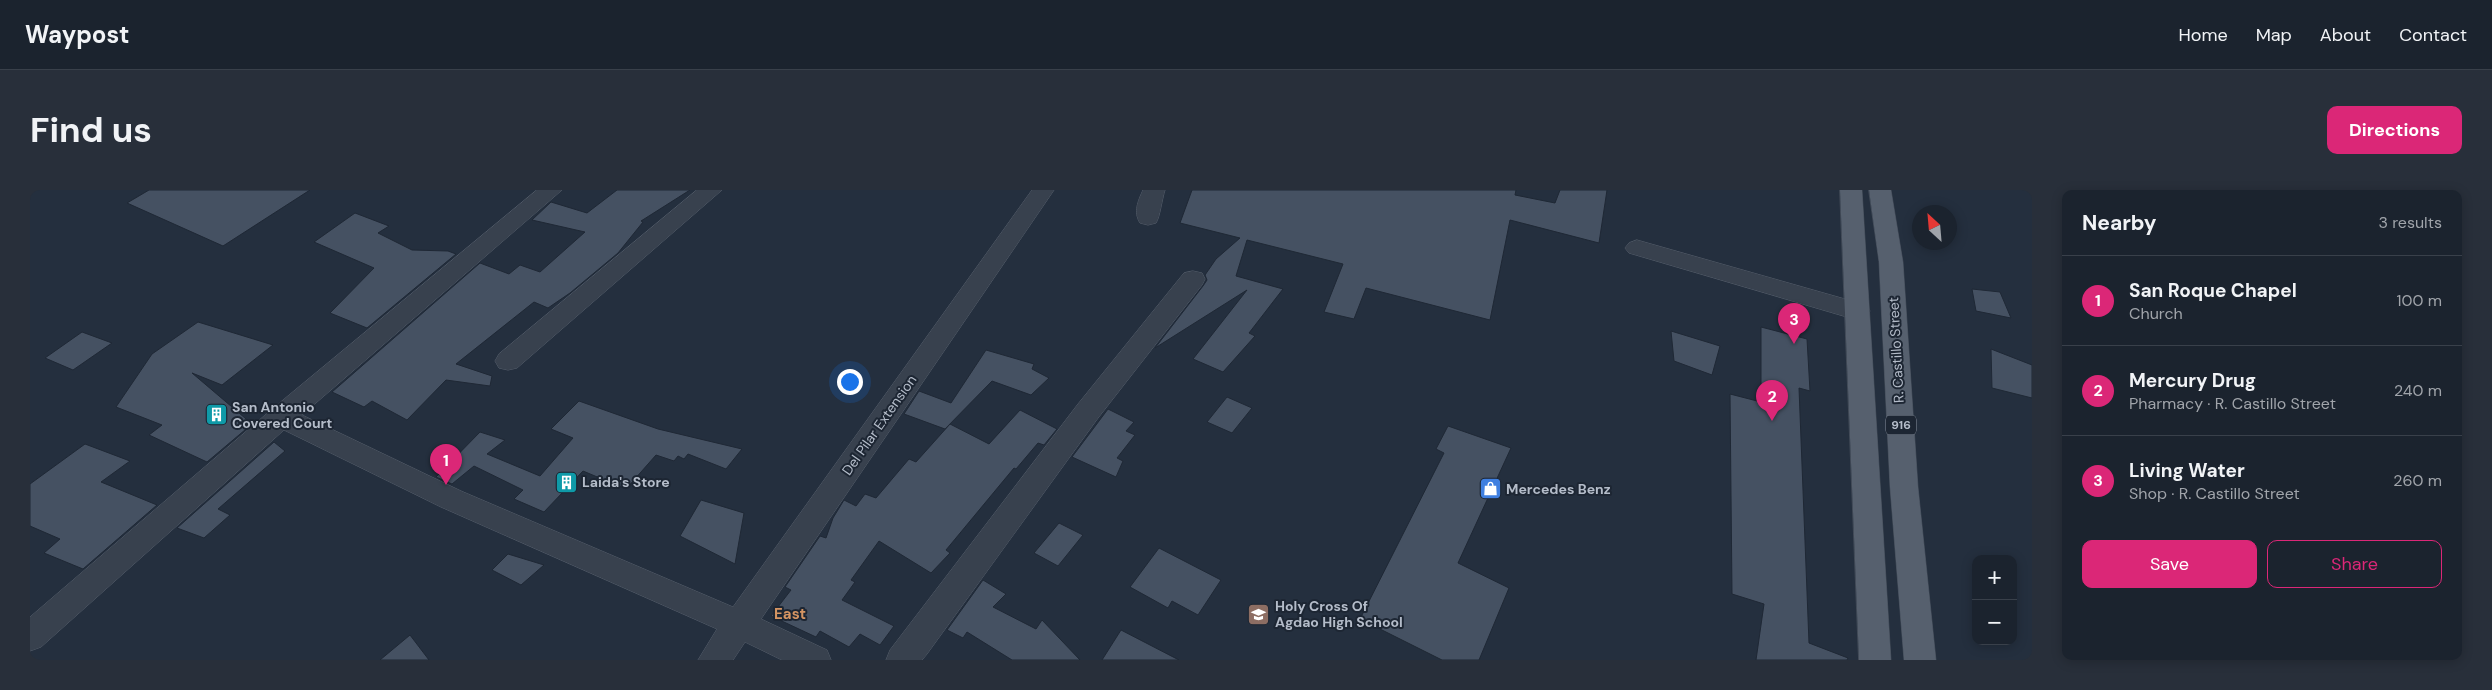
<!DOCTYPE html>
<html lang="en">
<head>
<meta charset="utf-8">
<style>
  body { margin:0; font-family:"DM Sans",sans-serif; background:#282f3a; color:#f1f3f6 }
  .controls { position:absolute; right:15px; bottom:15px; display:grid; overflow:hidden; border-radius:10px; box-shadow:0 2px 12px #0003 }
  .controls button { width:45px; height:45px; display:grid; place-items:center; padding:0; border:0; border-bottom:1px solid #39404a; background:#1b232e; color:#f1f3f6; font:25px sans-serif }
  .compass { position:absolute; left:1882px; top:15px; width:45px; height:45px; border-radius:50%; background:#1b232e; box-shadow:0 2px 12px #0003; rotate:334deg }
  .you { position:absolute; left:819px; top:191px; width:18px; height:18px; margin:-12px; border:4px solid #fff; border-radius:50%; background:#1a73e8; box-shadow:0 0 0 8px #1a73e833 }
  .badge { display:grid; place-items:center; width:32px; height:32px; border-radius:50%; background:#db2777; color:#fff; font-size:16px; font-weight:700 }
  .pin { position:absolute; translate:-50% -41px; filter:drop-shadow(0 1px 2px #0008) }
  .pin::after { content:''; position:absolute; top:26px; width:18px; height:15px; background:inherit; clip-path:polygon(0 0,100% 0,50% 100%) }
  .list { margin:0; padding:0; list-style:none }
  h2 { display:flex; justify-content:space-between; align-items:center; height:65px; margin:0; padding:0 20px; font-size:21px }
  h2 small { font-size:16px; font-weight:400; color:#a0a4aa }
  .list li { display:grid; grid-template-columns:32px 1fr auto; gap:15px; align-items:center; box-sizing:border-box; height:90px; padding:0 20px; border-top:1px solid #39404a }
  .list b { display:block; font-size:19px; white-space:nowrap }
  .list p { margin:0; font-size:16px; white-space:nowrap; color:#a0a4aa }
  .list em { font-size:16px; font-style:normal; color:#a0a4aa }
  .actions { display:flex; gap:10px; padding:15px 20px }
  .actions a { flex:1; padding:11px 0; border:1px solid #db2777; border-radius:10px; text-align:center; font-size:18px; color:#db2777 }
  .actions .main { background:#db2777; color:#fff }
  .map { position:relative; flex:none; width:2002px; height:470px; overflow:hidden; border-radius:10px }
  header { display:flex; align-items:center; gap:30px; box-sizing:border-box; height:70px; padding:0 25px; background:#1b232e; border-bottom:1px solid #39404a }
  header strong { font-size:24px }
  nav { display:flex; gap:28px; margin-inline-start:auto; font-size:18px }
  .intro { display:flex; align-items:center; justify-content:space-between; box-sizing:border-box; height:120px; padding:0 30px }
  h1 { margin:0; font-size:35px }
  .button { padding:12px 22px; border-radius:10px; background:#db2777; color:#fff; font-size:18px; font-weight:700 }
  main { display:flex; gap:30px; padding:0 30px }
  aside { flex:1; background:#1b232e; border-radius:10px; box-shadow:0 2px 12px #0003 }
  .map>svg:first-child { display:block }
  .building { fill:#455162; stroke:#1f2835 }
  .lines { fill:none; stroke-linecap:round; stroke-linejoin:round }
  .minor-casing { stroke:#565f6c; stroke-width:1 }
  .primary-casing { stroke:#414a57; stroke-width:1 }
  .minor { fill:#38414e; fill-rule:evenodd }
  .primary { fill:#56606e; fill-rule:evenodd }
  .labels { text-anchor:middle; stroke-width:4; stroke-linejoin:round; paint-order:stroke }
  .shield { fill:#1d2633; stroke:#878f9c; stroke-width:1 }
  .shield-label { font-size:12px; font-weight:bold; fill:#b4bcc9 }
  .street-label { font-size:14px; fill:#b4bcc9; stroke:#1d2633 }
  .poi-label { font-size:14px; font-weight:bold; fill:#b4bcc9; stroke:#1d2633; text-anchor:start }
  .neighbourhood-label { font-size:15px; font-weight:bold; fill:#d59563; stroke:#1d2633 }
</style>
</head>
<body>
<header>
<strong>Waypost</strong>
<nav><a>Home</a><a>Map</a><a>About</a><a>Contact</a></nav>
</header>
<div class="intro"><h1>Find us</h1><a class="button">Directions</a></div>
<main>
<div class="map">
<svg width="2002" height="470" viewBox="0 0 2002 470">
  <rect width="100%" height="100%" fill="#242f3e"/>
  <g class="building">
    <polygon points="119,0 280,0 193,56 97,13"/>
    <polygon points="587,0 660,0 611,31 613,32 588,63 540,103 518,118 504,112 426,174 462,186 460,196 416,190 377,230 342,211 334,217 302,202 450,73 479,84 490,75 510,82 555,42 502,30 521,12 557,23"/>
    <polygon points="1162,0 1486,0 1485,5 1525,13 1530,0 1577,0 1569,53 1480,30 1460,130 1336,98 1324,129 1294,122 1313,74 1217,50 1206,86 1253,99 1219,143 1225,146 1193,182 1163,169 1217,100 1125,158 1173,96 1177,90 1175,85 1186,69 1210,48 1150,33"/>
    <polygon points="325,23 359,36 348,43 382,60 418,61 426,64 337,138 300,123 344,78 284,52"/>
    <polygon points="1942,99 1970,102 1981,128 1946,121"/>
    <polygon points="168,132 243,155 192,195 162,183 222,234 177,272 119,245 132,235 86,217 122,164"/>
    <polygon points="1731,137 1777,149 1780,201 1769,198 1779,453 1818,468 1817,470 1726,470 1734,414 1702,404 1700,204 1731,212"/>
    <polygon points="1641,141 1690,156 1682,185 1644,171"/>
    <polygon points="52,142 82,153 43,180 15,168"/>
    <polygon points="1961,159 2002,175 2002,208 1962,198"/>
    <polygon points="956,160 1004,174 1002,179 1019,188 1001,205 962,191 915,239 874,224 889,201 921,213"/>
    <polygon points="1197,207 1222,218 1202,243 1177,232"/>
    <polygon points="549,211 628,239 712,259 696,279 658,264 654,269 648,266 644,271 626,265 596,299 553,281 514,322 484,309 493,300 444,276 422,294 406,287 450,242 475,250 457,264 510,286 543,248 521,239"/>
    <polygon points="1078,219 1104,232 1096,241 1105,245 1087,268 1093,271 1086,287 1042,267"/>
    <polygon points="990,220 1027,239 1014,255 1008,253 986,279 984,278 916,360 920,363 901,383 849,351 821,390 825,392 812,410 864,436 850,455 830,444 819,457 790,441 786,447 741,426 761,400 755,397 790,346 796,348 803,328 814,310 826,316 835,304 846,308 879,269 886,272 920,234 959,254"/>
    <polygon points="1418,236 1481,258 1428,373 1479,398 1449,470 1412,470 1330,429 1414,263 1406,259"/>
    <polygon points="244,252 255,261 188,319 200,325 174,348 147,338"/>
    <polygon points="55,254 100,271 71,292 127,315 53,379 14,363 30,349 0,336 0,294"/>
    <polygon points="671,310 714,323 705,374 650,346"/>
    <polygon points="1029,333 1053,345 1028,376 1004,363"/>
    <polygon points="1129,358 1191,390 1168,425 1142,411 1138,418 1100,397"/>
    <polygon points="478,364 514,375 491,395 462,380"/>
    <polygon points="953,390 976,404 963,417 1006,439 1012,430 1050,470 982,470 937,442 933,448 917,440"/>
    <polygon points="1091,440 1149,470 1072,470"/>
    <polygon points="380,445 399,470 350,470"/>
  </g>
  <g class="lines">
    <defs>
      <g id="minor">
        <polygon points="507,0 532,0 272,225 431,301 703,417 1002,0 1024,0 731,429 797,460 801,470 752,470 715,452 703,470 668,470 687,439 411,317 254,240 11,457 0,461 0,427 241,220"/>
        <polygon points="667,0 692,0 487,178 478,180 469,178 465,171 469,164"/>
        <path d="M 1113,0 L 1135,0 C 1132,9 1130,27 1126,33 L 1118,35 L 1110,33 C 1103,22 1108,11 1113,0 Z"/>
        <polygon points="1607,50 1836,115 1840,121 1836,127 1827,130 1599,63 1595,58 1599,53"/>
        <polygon points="1163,81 1172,83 1175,89 1172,95 1068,228 897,464 892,470 856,470 860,460 1048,214 1154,83"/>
      </g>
      <g id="primary">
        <polygon points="1810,0 1832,0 1861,470 1829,470"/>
        <polygon points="1839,0 1861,0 1873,72 1888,297 1906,470 1874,470 1860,297 1849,72"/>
      </g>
    </defs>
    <use href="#minor" class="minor-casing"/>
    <use href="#primary" class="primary-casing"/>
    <use href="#minor" class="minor"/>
    <use href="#primary" class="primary"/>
  </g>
  <defs>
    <symbol id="building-square" viewBox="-11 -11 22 22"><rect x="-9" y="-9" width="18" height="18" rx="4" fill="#0f9aa8" stroke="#1d2633"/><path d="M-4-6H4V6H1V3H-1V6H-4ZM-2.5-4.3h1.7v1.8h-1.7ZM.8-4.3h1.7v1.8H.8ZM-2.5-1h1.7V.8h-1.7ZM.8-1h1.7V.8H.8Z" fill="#fff"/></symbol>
    <symbol id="shop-square" viewBox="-11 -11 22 22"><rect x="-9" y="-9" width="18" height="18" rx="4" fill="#3f7fe0" stroke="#1d2633"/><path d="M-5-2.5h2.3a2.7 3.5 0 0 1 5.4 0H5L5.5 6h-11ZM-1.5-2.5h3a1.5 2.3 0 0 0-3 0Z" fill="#fff"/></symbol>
    <symbol id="school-square" viewBox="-11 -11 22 22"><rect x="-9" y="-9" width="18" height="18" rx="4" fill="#8d6e63" stroke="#1d2633"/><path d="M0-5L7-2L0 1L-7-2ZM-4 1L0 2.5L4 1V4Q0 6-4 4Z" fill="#fff"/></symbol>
  </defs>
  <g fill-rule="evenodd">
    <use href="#building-square" x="174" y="212" width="25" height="25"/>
    <use href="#building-square" x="524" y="280" width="25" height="25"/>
    <use href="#shop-square" x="1448" y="286" width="25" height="25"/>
    <use href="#school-square" x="1216" y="412" width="25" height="25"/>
  </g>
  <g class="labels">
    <rect class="shield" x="1856" y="225.5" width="30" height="19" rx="4"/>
    <g class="shield-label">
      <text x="1871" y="239">916</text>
    </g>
    <g class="street-label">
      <text transform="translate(1866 160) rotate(-93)" y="5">R. Castillo Street</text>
      <text transform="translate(849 235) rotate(-55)" y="5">Del Pilar Extension</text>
    </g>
    <g class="poi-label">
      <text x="202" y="222">San Antonio<tspan x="202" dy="16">Covered Court</tspan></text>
      <text x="552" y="297">Laida's Store</text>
      <text x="1476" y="304">Mercedes Benz</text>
      <text x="1245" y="421">Holy Cross Of<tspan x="1245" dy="16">Agdao High School</tspan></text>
    </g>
    <g class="neighbourhood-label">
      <text x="760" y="429">East</text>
    </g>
  </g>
</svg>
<div class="controls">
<button>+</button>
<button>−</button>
</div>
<svg class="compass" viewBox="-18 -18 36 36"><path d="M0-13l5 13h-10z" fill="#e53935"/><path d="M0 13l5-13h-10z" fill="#a0a4aa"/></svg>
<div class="you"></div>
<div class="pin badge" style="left:416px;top:295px">1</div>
<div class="pin badge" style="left:1742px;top:231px">2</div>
<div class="pin badge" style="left:1764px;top:154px">3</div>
</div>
<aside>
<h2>Nearby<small>3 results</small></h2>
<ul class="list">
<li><span class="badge">1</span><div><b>San Roque Chapel</b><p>Church</p></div><em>100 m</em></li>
<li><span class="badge">2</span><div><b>Mercury Drug</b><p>Pharmacy · R. Castillo Street</p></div><em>240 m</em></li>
<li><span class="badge">3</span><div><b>Living Water</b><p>Shop · R. Castillo Street</p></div><em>260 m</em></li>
</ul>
<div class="actions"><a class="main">Save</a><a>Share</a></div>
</aside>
</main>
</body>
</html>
